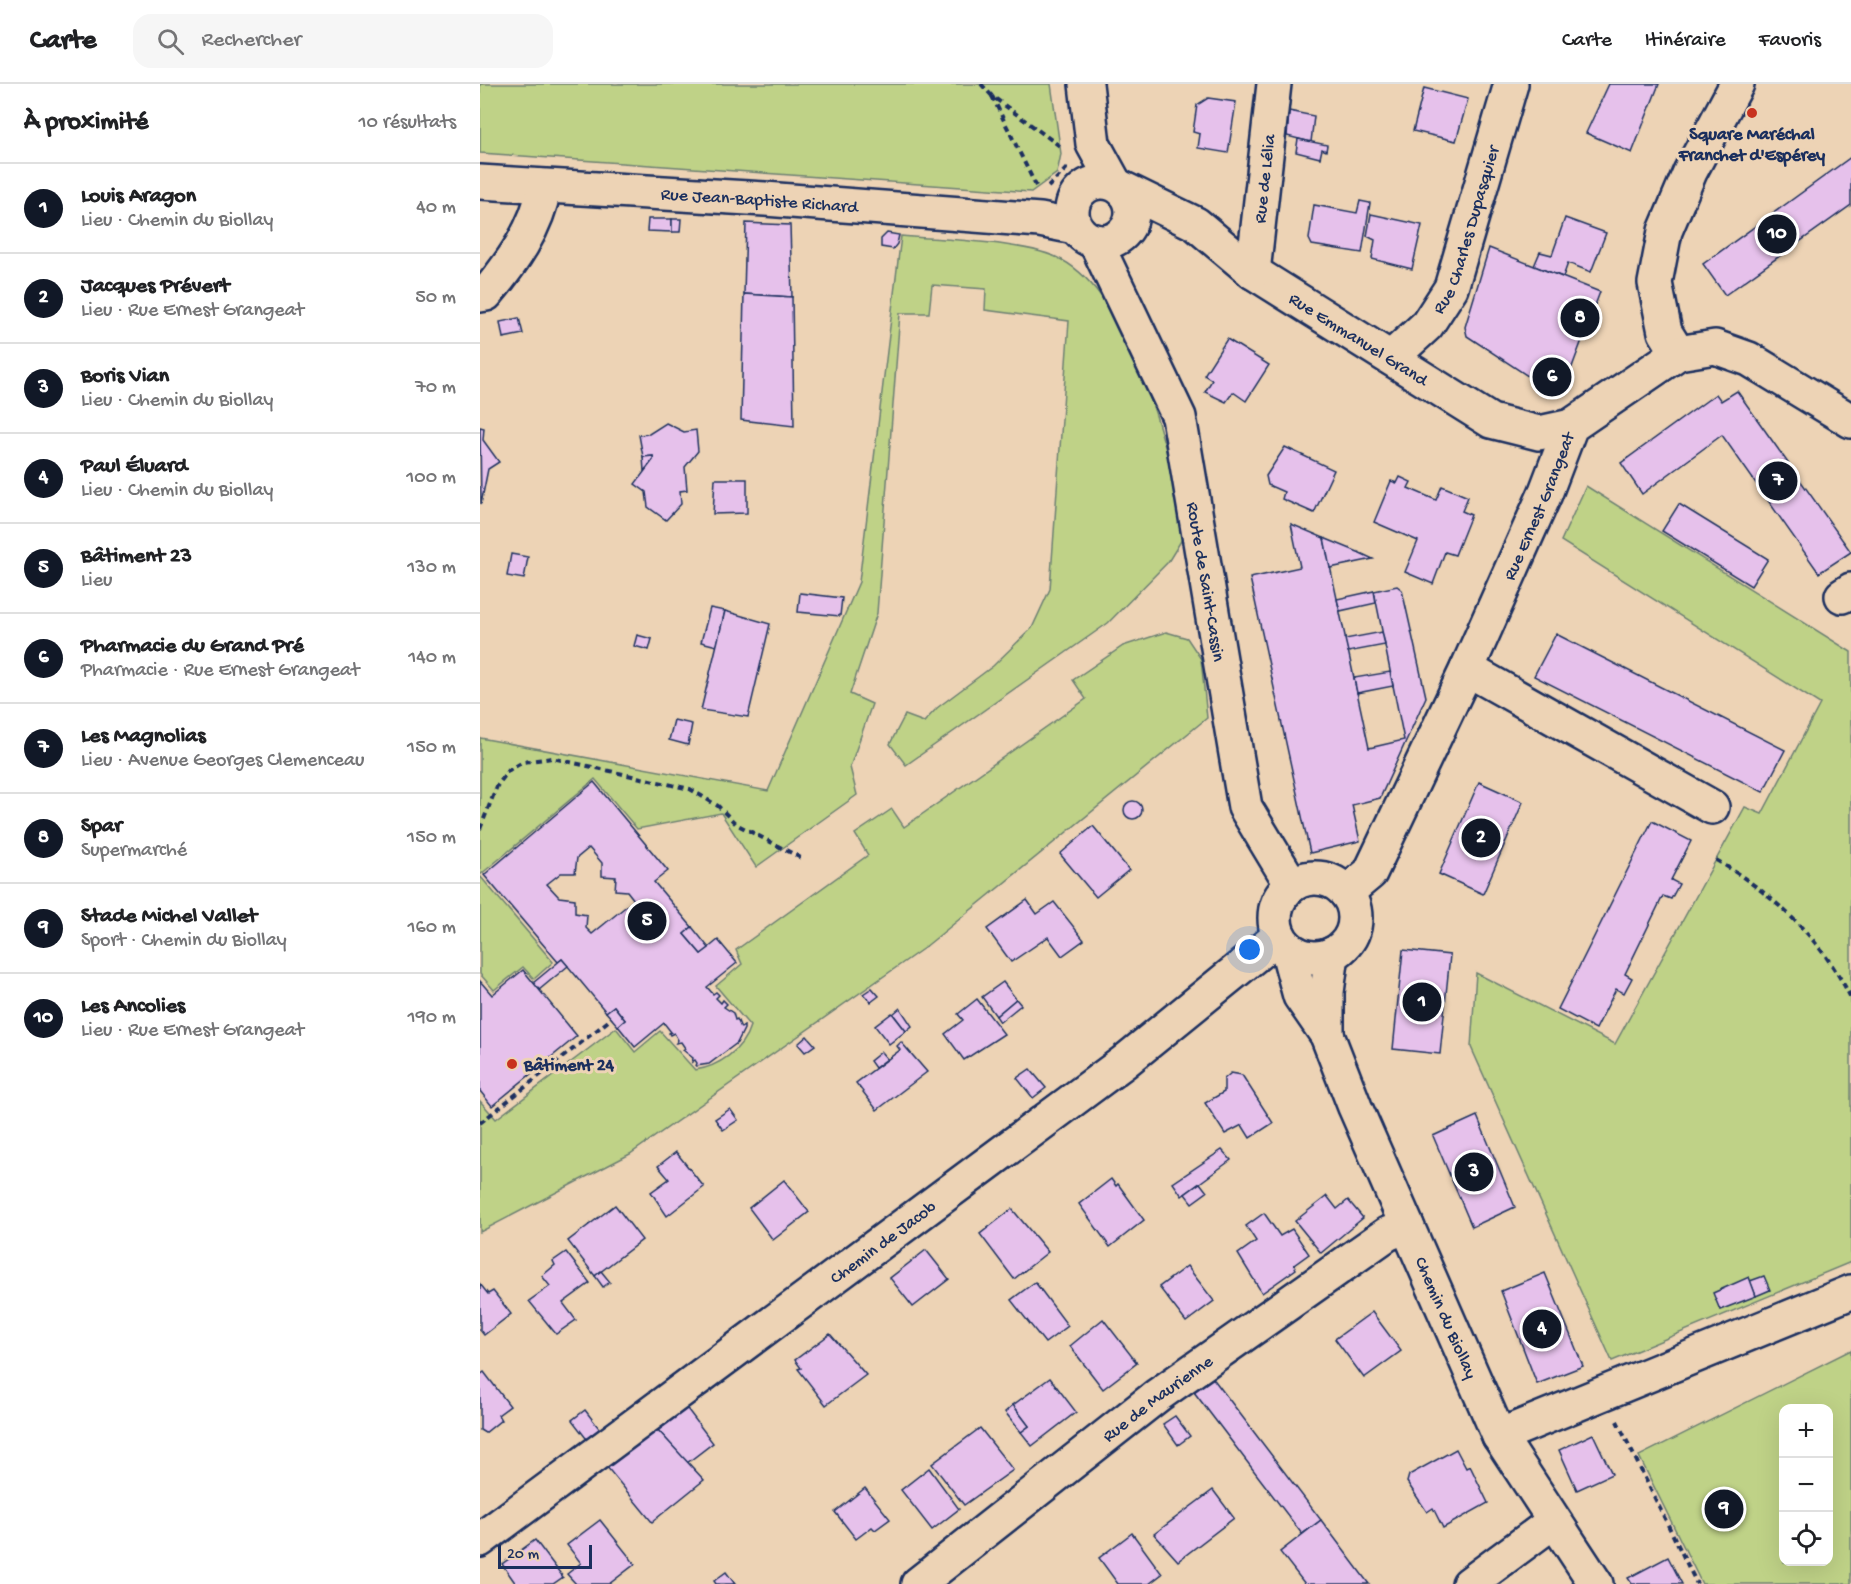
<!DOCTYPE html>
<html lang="fr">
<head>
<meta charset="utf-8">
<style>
  body { margin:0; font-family:"Gochi Hand",sans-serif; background:#f6f6f6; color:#202124 }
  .controls { position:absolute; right:18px; bottom:18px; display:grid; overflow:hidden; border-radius:12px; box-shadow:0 6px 24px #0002 }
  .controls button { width:54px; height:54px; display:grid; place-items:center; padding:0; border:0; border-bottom:2px solid #e0e0e0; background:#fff; color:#202124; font:30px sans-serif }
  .scale { position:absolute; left:18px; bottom:15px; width:94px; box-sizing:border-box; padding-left:6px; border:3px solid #1b2f5e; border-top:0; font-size:16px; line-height:21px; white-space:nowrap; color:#1b2f5e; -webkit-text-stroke:4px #edd3b5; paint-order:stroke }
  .you { position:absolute; left:770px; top:866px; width:21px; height:21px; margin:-15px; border:4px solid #fff; border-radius:50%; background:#1a73e8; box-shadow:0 0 0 9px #1a73e833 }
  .badge { display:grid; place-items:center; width:39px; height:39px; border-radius:50%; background:#111827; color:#fff; font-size:20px; font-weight:700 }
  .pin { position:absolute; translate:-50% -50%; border:3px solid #fff; box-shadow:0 2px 6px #0006 }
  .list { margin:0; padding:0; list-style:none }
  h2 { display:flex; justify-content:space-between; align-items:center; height:78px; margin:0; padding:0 24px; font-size:26px }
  h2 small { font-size:20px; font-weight:400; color:#757577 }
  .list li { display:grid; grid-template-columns:39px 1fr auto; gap:18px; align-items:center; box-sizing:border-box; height:90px; padding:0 24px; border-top:2px solid #e0e0e0 }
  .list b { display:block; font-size:22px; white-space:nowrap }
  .list p { margin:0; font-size:20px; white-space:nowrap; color:#757577 }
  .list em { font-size:20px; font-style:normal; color:#757577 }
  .icon { flex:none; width:33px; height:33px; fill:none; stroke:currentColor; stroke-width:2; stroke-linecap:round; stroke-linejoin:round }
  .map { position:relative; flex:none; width:1371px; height:1500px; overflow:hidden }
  header { display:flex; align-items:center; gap:36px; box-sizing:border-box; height:84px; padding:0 30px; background:#fff; border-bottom:2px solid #e0e0e0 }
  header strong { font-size:28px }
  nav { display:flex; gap:33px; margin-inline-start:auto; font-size:21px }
  .search { width:420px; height:54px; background:#f6f6f6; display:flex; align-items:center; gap:15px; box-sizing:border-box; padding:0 21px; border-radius:18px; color:#757577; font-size:22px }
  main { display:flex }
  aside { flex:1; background:#fff }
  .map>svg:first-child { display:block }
  .green { fill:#bfd287; stroke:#6d8072; stroke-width:1.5; fill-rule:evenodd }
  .building { fill:#e6c1eb; stroke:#1b2f5e; stroke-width:1.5; fill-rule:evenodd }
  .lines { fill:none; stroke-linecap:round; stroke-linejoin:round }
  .minor-casing { stroke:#1b2f5e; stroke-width:38 }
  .path { stroke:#1b2f5e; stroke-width:4; stroke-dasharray:6 4.5; stroke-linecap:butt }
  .minor { stroke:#edd3b5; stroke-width:33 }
  .poi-dot { fill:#c8321e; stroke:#edd3b5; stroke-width:2 }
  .labels { text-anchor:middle; stroke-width:6; stroke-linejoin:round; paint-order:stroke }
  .poi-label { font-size:18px; font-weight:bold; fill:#1b2f5e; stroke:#edd3b5 }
  .street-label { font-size:18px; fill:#1b2f5e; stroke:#edd3b5 }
</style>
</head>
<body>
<header>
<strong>Carte</strong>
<div class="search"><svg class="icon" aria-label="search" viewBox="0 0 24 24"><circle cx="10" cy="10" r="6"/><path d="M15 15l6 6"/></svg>Rechercher</div>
<nav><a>Carte</a><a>Itinéraire</a><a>Favoris</a></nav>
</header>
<main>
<aside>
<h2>À proximité<small>10 résultats</small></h2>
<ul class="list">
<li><span class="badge">1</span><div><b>Louis Aragon</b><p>Lieu · Chemin du Biollay</p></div><em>40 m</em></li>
<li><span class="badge">2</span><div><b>Jacques Prévert</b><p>Lieu · Rue Ernest Grangeat</p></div><em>50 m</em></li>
<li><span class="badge">3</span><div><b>Boris Vian</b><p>Lieu · Chemin du Biollay</p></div><em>70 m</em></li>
<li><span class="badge">4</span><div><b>Paul Éluard</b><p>Lieu · Chemin du Biollay</p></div><em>100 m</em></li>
<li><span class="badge">5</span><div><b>Bâtiment 23</b><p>Lieu</p></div><em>130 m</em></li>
<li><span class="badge">6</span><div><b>Pharmacie du Grand Pré</b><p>Pharmacie · Rue Ernest Grangeat</p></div><em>140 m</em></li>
<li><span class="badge">7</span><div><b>Les Magnolias</b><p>Lieu · Avenue Georges Clemenceau</p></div><em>150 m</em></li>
<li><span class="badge">8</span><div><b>Spar</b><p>Supermarché</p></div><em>150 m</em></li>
<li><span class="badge">9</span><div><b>Stade Michel Vallet</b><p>Sport · Chemin du Biollay</p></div><em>160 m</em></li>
<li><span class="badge">10</span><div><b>Les Ancolies</b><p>Lieu · Rue Ernest Grangeat</p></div><em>190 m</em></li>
</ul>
</aside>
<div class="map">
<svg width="1371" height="1500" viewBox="0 0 1371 1500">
  <rect width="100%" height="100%" fill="#edd3b5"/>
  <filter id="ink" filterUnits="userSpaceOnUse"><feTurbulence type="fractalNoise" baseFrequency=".0167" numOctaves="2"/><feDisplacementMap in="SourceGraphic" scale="12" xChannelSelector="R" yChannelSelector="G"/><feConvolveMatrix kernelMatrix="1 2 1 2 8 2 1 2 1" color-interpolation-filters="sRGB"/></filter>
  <g filter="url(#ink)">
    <g class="green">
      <polygon points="0,0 571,0 581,70 577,89 551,108 0,69"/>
      <path d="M 421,152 C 463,156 548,157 582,176 C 654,215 692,377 704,452 L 688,478 L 628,539 L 426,681 L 410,660 L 425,631 L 444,638 L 457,624 L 513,582 L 552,544 L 570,505 L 589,237 L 505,226 L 506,205 L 452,201 L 449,229 L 420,229 L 397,529 L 370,610 L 392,620 L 370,683 L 377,711 L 276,783 L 241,729 L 157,745 L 115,695 L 0,791 L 0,654 L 288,707 L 379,498 Z"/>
      <polygon points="1106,402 1371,568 1371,1178 1132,1277 991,963 996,889 1135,960 1265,723 1282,730 1340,620 1081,457"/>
      <path d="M 686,548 L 707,554 L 721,575 L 727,634 L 444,864 L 150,1070 L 0,1148 L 0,1017 L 16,1035 L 136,944 L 155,968 L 180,947 L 215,986 C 238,983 263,966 270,942 L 236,902 L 262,880 L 256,866 L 388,771 L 375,750 L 412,725 L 424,743 L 606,615 L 593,596 L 643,562 Z"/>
      <polygon points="0,792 73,878 54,895 43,883 14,906 0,890"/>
      <path d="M 1371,1266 L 1371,1500 L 1222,1500 L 1159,1372 ZM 1304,1324 L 1348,1324 L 1348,1478 L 1304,1478 Z"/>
    </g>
    <g class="building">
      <polygon points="1129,0 1179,0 1152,69 1106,49"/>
      <polygon points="944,4 988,15 976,57 933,47"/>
      <polygon points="728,14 756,18 748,69 718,64 720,50 713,48 717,21"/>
      <polygon points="809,27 834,32 831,58 807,52"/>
      <polygon points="818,55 847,61 846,67 842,65 840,74 816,68"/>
      <polygon points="1371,73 1371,121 1245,211 1223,180"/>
      <polygon points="880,117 890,119 882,169 832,161 829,155 834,121 877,129"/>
      <polygon points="891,130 942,141 932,185 892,175 895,156 887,152"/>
      <polygon points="1085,134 1126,149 1111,188 1088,179 1083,193 1054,182 1060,168 1072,171"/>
      <polygon points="168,135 192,135 192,148 167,147"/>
      <polygon points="192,135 201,135 200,148 192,148"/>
      <polygon points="266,139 310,141 312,213 264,210"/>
      <polygon points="407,149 419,151 417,160 413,165 401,163 401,155"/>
      <polygon points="1009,164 1120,208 1086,299 1079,305 1069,306 987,252 985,243"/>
      <polygon points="264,210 312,213 314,342 261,336"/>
      <polygon points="39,234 43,250 23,254 20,238"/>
      <polygon points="747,255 789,281 766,317 753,308 746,318 725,308 732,296 724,291"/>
      <polygon points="1257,307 1371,468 1339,489 1242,351 1162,410 1141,379 1236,310 1241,317"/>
      <polygon points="186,339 204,348 216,346 218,367 205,383 207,406 200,407 201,420 186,436 168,423 166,408 155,400 173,376 173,372 163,373 159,351 169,350"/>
      <polygon points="0,343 4,344 3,356 19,378 8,385 1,420"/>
      <polygon points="805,363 854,386 834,429 802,415 804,408 788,401 786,392"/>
      <polygon points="173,372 173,376 164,387 163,373"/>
      <polygon points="920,393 931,398 928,404 956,416 962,402 988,413 982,427 991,431 975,471 965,468 953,500 925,488 938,457 894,438 911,397 917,399"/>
      <polygon points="235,395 267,395 267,429 233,430"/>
      <polygon points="1199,420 1288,475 1271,502 1182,447"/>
      <polygon points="811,440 844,454 889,664 924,656 894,507 917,502 922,506 946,613 900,714 872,721 880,757 830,769 770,494 820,483"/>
      <polygon points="844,454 878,468 893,475 850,484"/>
      <polygon points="31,470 48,473 44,495 27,492"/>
      <polygon points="894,507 896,519 860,527 857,515"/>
      <polygon points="320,509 362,514 360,532 318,528"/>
      <polygon points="230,524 245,527 237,562 221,558"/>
      <polygon points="245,527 290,540 268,633 221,626"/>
      <polygon points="902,548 905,561 868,568 865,555"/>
      <polygon points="1076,550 1305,666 1283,708 1054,592"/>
      <polygon points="157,551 172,555 169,566 154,562"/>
      <polygon points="910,588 913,602 877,609 874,594"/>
      <polygon points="194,636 212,640 208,661 189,656"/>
      <path d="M 114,698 L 188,787 L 174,798 L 212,843 L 204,850 L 221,870 L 238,856 L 257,879 L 227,903 L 233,910 L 236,908 L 239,911 L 236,914 L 241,919 L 243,916 L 247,920 L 244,923 L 253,929 L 255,936 L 257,935 L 261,944 L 264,942 L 264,945 L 257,959 L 229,980 L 216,982 L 217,979 L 215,976 L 212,978 L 213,974 L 203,966 L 205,964 L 201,958 L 196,959 L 198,956 L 194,949 L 190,951 L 189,949 L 191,948 L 184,939 L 155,963 L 138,942 L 145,936 L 134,922 L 126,928 L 82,875 L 78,878 L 4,791 ZM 109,764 L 122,779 L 122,792 L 136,793 L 135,806 L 147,807 L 154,816 L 112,850 L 106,844 L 107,831 L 95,829 L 95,815 L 79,813 L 67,800 L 81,789 L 95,789 L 97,774 Z"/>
      <polygon points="999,698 1043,718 1003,810 959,790"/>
      <circle cx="653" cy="726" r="9"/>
      <polygon points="1172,737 1211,757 1191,796 1199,800 1191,815 1183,812 1145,890 1152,894 1144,909 1136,905 1116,945 1078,925"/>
      <polygon points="613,742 649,786 616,813 580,770"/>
      <polygon points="547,816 557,830 574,818 604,856 582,872 568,853 531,878 507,845"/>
      <polygon points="212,843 229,864 221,870 204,850"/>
      <polygon points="923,866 970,871 960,970 913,965"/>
      <polygon points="82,875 88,882 59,906 53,899"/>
      <polygon points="43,886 97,952 12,1022 0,1007 0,897 12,911"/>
      <polygon points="523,898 536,915 516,932 502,913"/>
      <polygon points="392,904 399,912 391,918 383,910"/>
      <polygon points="497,915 524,950 484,976 465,950 483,936 478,930"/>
      <polygon points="536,915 541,921 520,938 516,932"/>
      <polygon points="134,922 145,936 138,942 126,928"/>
      <polygon points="420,924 432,942 426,947 413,930"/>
      <polygon points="412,929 426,947 409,960 395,942"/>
      <polygon points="327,952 335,961 325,968 318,960"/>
      <polygon points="421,958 447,988 397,1026 376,999 420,966 417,962"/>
      <polygon points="401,968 407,975 395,984 390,977"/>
      <polygon points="550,985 566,1004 553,1014 537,994"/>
      <polygon points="751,989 762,991 793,1039 770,1054 762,1041 745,1050 725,1019 744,1008 744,995"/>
      <polygon points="250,1025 258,1036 243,1046 235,1035"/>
      <polygon points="997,1032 1035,1123 992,1143 953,1052"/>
      <polygon points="742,1066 751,1076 702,1112 693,1099"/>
      <polygon points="196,1068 224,1103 187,1132 171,1108 189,1095 178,1082"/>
      <polygon points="631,1095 636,1102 638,1100 664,1136 630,1163 599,1120"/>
      <polygon points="304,1096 329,1128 293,1156 269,1124"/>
      <polygon points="720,1099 727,1108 712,1119 705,1110"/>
      <polygon points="847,1112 857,1125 868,1116 883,1134 841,1169 815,1137"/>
      <polygon points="135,1121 162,1156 115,1192 88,1157"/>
      <polygon points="532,1125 568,1168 534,1195 500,1150"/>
      <polygon points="784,1129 800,1152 812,1145 829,1170 814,1181 816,1185 782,1209 758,1170 776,1157 766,1142"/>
      <polygon points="446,1166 469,1195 433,1223 410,1194"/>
      <polygon points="86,1168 110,1199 83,1219 96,1236 76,1250 49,1217 70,1202 62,1192 75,1181 73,1177"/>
      <polygon points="707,1182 734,1217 706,1238 679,1203"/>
      <polygon points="121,1187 130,1198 123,1203 115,1192"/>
      <polygon points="1065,1189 1103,1282 1057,1300 1021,1207"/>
      <polygon points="1284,1192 1290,1206 1276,1212 1270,1197"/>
      <polygon points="1269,1193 1276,1212 1240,1226 1233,1209"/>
      <polygon points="555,1198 588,1242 565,1259 531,1216"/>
      <polygon points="0,1200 8,1210 13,1207 31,1230 4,1251 0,1246"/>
      <polygon points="892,1228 921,1267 884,1294 855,1255"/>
      <polygon points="623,1235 657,1279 623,1305 590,1262"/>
      <polygon points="350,1250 386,1291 346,1321 318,1285 321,1284 315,1276"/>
      <polygon points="4,1288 30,1322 18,1331 21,1336 5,1349 0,1346 0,1291"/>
      <polygon points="732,1293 841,1436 822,1450 714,1308"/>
      <polygon points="570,1294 596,1328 552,1362 541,1348 549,1342 533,1321"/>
      <polygon points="533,1321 549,1342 541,1348 525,1328"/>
      <polygon points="205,1322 233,1359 207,1379 176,1344"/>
      <polygon points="105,1326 122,1348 109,1358 92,1336"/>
      <polygon points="695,1332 710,1352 698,1361 683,1340"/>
      <polygon points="176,1344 224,1396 172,1438 126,1382"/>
      <polygon points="500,1344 533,1386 484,1421 452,1380"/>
      <polygon points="1113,1350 1132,1390 1097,1406 1079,1366"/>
      <polygon points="976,1365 986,1384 990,1382 1008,1419 963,1444 953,1424 947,1428 927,1398 929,1391"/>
      <polygon points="449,1384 479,1425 452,1446 421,1406"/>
      <polygon points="385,1404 410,1435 395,1446 392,1443 376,1455 355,1428"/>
      <polygon points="733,1406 754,1434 698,1477 674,1450"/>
      <polygon points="120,1436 155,1480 129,1500 96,1500 87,1490 101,1479 87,1461"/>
      <polygon points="841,1436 889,1500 825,1500 800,1468"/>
      <polygon points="652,1449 682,1490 669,1500 638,1500 619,1474"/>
      <polygon points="55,1456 83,1493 73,1500 36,1500 22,1480"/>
      <polygon points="1188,1473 1202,1500 1152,1500 1148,1494"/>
      <polygon points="246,1488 255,1500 236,1500 234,1497"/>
    </g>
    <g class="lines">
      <defs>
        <g id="minor">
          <polyline points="606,0 613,60 635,100"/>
          <circle cx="622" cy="128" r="30"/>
          <path id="s1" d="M 0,98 L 285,115 L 560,136 L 595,143"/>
          <path id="s2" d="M 640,103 L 716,140 L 773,188 L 1011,337 L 1059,349 L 1091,342"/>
          <path id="s3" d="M 615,157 L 699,333 L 765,723 L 812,801"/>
          <path id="s4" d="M 773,188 L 794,0"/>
          <path d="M 0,211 L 6,210 C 32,179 57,144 64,104"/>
          <polyline points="1198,269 1185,248 1175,199 1185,147 1210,88 1257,0"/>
          <path id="s5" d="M 911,274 L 947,241 L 971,204 L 1031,0"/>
          <polyline points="1362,512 1371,506"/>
          <polyline points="987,585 1232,723"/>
          <circle cx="835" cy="834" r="40"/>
          <path id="s6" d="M 866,809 L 890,789 L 987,585 L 1065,410 L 1091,342 L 1198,269 L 1235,263 L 1269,275 L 1371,337"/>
          <path id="s7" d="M 807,864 L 820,912 L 847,951 L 875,1023 L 1019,1352 L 1116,1500"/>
          <polyline points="847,951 847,908 852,870"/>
          <polyline points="1019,1352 1371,1208"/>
          <path id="s8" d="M 0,1456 L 644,978 L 799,852"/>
          <path id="s9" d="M 438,1500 L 678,1311 L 907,1150 L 927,1142"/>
          <polyline points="989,1500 1074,1437"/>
        </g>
      </defs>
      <use href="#minor" class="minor-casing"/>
      <g class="path">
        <polyline points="501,0 512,12 581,63"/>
        <polyline points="512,12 556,102"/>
        <polyline points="568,103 586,85 586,80"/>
        <polyline points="0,745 17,702 29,686 43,678 72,674 210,705 238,722 256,740 323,775"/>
        <path d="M 1236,776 C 1292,809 1342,855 1371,914"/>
        <polyline points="0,1039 132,934"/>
        <polyline points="1137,1337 1217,1500"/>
      </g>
      <use href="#minor" class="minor"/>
    </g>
  </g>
  <g class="poi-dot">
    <circle cx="1272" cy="29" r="6"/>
    <circle cx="32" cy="980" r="6"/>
  </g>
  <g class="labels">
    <g class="poi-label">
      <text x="1272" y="55">Square Maréchal<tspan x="1272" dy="21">Franchet d'Espérey</tspan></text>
      <text x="44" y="986" text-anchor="start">Bâtiment 24</text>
    </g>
    <g class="street-label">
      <text dy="6" stroke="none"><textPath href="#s4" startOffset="94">Rue de Lélia</textPath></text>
      <text dy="6" stroke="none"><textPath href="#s1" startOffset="280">Rue Jean-Baptiste Richard</textPath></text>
      <text dy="6" stroke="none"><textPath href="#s5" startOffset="153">Rue Charles Dupasquier</textPath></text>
      <text dy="6" stroke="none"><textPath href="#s2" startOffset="284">Rue Emmanuel Grand</textPath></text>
      <text dy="6" stroke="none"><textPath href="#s6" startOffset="435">Rue Ernest Grangeat</textPath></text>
      <text dy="6" stroke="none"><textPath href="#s3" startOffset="362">Route de Saint-Cassin</textPath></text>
      <text dy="6" stroke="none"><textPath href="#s8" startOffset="501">Chemin de Jacob</textPath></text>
      <text dy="6" stroke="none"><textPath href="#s7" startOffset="404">Chemin du Biollay</textPath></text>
      <text dy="6" stroke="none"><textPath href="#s9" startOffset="303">Rue de Maurienne</textPath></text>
    </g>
  </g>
</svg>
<div class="controls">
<button>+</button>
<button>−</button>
<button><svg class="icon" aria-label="locate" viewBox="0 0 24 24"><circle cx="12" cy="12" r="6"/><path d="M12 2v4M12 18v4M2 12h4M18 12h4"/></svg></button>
</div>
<div class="scale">20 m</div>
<div class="you"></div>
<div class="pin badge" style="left:942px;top:918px">1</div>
<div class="pin badge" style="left:1001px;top:754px">2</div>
<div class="pin badge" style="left:994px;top:1088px">3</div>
<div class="pin badge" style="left:1062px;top:1245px">4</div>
<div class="pin badge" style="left:167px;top:837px">5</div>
<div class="pin badge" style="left:1072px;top:293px">6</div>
<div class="pin badge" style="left:1298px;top:397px">7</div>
<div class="pin badge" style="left:1100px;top:234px">8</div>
<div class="pin badge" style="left:1244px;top:1425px">9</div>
<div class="pin badge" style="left:1297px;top:150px">10</div>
</div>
</main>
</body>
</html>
